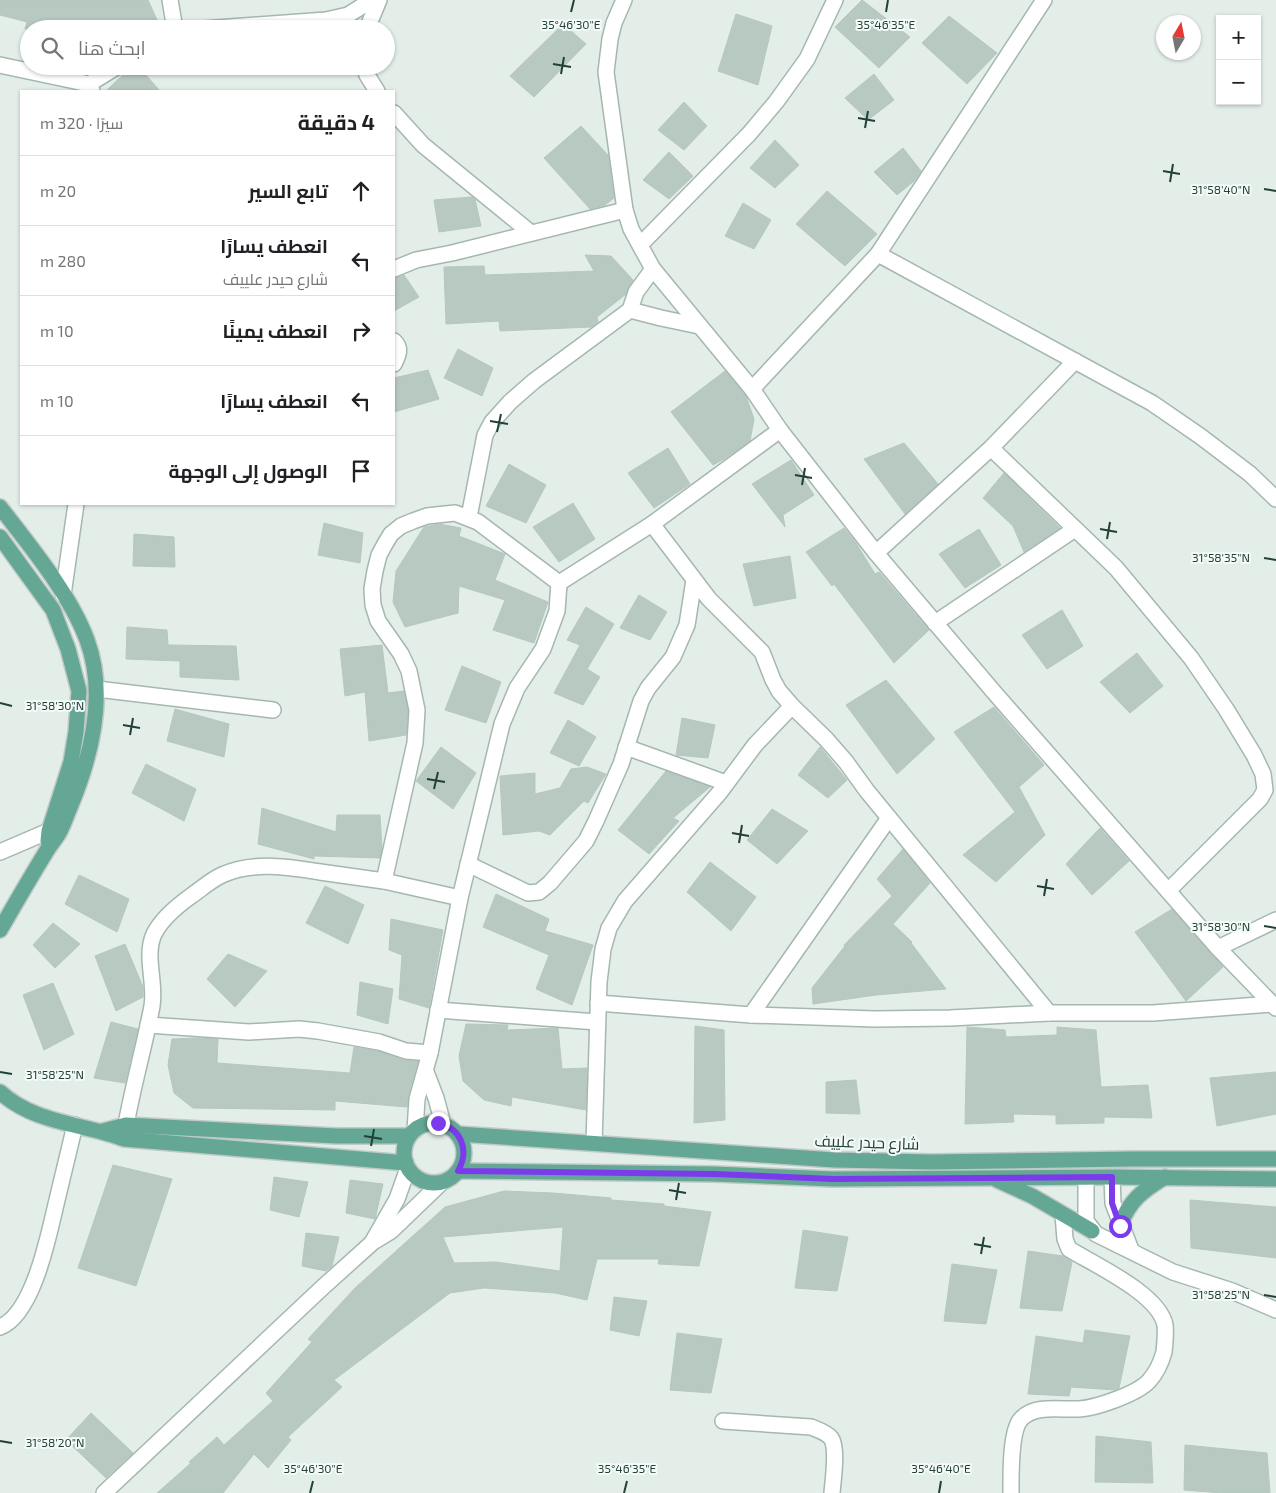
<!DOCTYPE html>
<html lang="ar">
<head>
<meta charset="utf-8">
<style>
  body { margin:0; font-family:"Exo 2",Cairo,sans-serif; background:#f6f6f6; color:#202124; direction:rtl }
  .controls { position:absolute; right:15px; top:15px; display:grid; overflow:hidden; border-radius:0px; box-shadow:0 1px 4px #0004 }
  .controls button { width:45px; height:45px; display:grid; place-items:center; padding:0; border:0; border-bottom:1px solid #e0e0e0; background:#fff; color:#202124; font:25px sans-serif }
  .compass { position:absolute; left:1156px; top:15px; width:45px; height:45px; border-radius:50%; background:#fff; box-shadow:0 1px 4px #0004; rotate:10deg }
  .stop { position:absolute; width:15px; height:15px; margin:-11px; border:4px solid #7c3aed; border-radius:50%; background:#fff }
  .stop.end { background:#7c3aed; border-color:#fff; box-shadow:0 1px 5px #0008 }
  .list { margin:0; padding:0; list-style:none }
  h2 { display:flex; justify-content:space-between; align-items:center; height:65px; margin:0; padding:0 20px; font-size:21px }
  h2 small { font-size:16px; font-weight:400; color:#757577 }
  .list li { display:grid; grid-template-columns:32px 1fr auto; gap:15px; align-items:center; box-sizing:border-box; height:70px; padding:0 20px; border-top:1px solid #e0e0e0 }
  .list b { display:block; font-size:19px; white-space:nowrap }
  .list p { margin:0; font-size:16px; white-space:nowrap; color:#757577 }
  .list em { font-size:16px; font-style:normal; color:#757577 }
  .icon { flex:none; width:28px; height:28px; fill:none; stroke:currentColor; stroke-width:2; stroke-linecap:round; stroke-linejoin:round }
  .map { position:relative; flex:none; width:1276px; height:1493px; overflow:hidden; direction:ltr }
  .search { position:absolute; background:#fff; box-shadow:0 1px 4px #0004; left:20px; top:20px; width:375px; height:55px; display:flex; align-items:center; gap:12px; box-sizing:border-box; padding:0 18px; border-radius:28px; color:#757577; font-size:19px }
  .panel { position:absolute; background:#fff; box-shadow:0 1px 4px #0004; left:20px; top:90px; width:375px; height:415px; border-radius:0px; direction:rtl }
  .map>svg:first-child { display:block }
  .building { fill:#b8c9c2; stroke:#b5c8c0; fill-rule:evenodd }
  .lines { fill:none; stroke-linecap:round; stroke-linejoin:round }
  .minor-casing { stroke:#a5b7b0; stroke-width:18 }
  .major-casing { stroke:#c1cac7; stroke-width:18 }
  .minor { stroke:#fff; stroke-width:15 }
  .major { stroke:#65a795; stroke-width:15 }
  .route { stroke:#7c3aed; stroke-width:6 }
  .ticks { fill:none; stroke:#214138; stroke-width:2 }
  .labels { text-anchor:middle; stroke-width:4; stroke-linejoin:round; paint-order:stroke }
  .street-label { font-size:16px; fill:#214138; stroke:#f4faf7 }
  .ticks-label { font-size:12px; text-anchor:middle; fill:#214138; stroke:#f4faf7; stroke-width:4; stroke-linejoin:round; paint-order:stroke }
</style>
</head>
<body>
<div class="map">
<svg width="1276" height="1493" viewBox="0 0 1276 1493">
  <rect width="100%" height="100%" fill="#e3eee9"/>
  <g class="building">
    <polygon points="0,0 148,0 158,22 136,29 25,29 27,22 0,15"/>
    <polygon points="862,0 910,37 879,68 835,27"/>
    <polygon points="736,14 772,26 758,85 718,71"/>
    <polygon points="949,16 997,53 967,84 922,43"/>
    <polygon points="563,24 586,44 534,97 510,76"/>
    <polygon points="132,66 138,66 160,91 106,91"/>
    <polygon points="874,74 894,100 868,120 845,98"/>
    <polygon points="684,102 707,126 684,150 658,130"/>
    <polygon points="581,126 608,155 614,198 605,205 590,209 544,158"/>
    <polygon points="775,140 799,165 775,188 750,168"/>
    <polygon points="903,148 921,171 914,181 897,195 874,172"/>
    <polygon points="669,152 693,176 669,199 643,180"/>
    <polygon points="827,191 877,234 845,266 796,224"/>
    <polygon points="472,197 475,199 481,226 439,232 434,200"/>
    <polygon points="743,203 771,220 754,249 725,236"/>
    <polygon points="585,255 611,256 633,280 626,294 597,317 598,322 591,327 500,331 499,321 446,324 444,267 484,266 485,275 594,271"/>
    <polygon points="404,275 419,297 394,311 394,278"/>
    <polygon points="458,349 493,368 482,396 444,378"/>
    <polygon points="428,370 439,399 394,412 394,378"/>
    <polygon points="725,371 746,396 754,419 750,441 724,459 713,465 671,412"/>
    <polygon points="904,443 938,484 905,514 864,459"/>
    <polygon points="668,448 690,484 654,508 628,473"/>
    <polygon points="791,460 814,495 783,515 785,527 752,484"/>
    <polygon points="509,464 546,485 526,523 486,506"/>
    <polygon points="1004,473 1060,528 1024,552 1013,526 983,498"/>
    <polygon points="573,503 595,539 559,562 533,527"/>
    <polygon points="324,523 363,533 360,563 318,555"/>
    <polygon points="439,524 461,528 459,536 505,554 495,580 548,602 534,643 493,630 505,600 459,586 458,613 405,627 393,602 396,571 424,527"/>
    <polygon points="844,528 856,543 875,574 879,572 929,630 894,663 834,584 832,586 806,552"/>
    <polygon points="979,529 1001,565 965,588 939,554"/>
    <polygon points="134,534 174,537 175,567 133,566"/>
    <polygon points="790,556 796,598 754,606 743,564"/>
    <polygon points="639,595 667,612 650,640 620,628"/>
    <polygon points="586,607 614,624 587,669 600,677 583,705 554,693 580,645 567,640"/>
    <polygon points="1062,610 1083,646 1047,669 1022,635"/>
    <polygon points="127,627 167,630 168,645 236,646 239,680 180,677 180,661 126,659"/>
    <polygon points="382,645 388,693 404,691 408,711 406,735 369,741 365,692 345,696 340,649"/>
    <polygon points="1137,653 1163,686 1130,713 1100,682"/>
    <polygon points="462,666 501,682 486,723 445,710"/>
    <polygon points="886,680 935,739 897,774 846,705"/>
    <polygon points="994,707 1044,765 1019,787 1045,835 996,882 963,855 1015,812 954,732"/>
    <polygon points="175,709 229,724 224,757 167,741"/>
    <polygon points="682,718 715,725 708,758 676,755"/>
    <polygon points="568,720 596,737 579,766 550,753"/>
    <polygon points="441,747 476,773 453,809 416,781"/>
    <polygon points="820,747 847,780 828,798 798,775"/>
    <polygon points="146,764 196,789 184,821 132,793"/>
    <polygon points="587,767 606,774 588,803 584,801 550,835 539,831 503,835 500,776 535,773 535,794 560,788 571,769"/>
    <polygon points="666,771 710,787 673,818 679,821 649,854 618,830"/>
    <polygon points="262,808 336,832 337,815 380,815 382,849 380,858 314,856 314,859 258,844"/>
    <polygon points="772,809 808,831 777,864 747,840"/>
    <polygon points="1100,828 1129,861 1092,895 1066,864"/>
    <polygon points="903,849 930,883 893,924 912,942 911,943 946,989 876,995 813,1004 812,988 845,946 844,945 892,896 877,879"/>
    <polygon points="710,862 756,897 731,931 687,892"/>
    <polygon points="79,875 129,899 117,932 65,904"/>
    <polygon points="325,886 364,905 348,944 306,923"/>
    <polygon points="496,894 549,919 545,931 593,945 572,1005 536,989 549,955 483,927"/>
    <polygon points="1172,909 1223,967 1186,1001 1135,932"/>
    <polygon points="391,919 443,930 429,1008 399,999 402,955 389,950"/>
    <polygon points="53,923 80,944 55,968 33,945"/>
    <polygon points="125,944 143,987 143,997 116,1011 95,956"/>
    <polygon points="228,954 267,971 235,1007 207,979"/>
    <polygon points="360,982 393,989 388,1024 357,1015"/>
    <polygon points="53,983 74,1034 44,1050 23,995"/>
    <polygon points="111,1022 138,1029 125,1083 94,1078"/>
    <polygon points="466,1024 508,1025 507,1030 558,1028 562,1069 587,1068 586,1110 512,1097 511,1106 484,1100 463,1081 459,1056"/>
    <polygon points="695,1026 724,1030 725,1120 694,1123"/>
    <polygon points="967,1027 1005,1030 1006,1037 1057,1035 1057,1027 1096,1030 1101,1087 1148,1085 1152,1118 1104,1117 1104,1123 1056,1124 1056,1115 1013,1114 1014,1122 965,1124"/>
    <polygon points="196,1038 218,1039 217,1063 350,1073 354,1047 377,1051 403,1060 418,1061 408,1096 407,1107 335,1101 335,1110 193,1108 174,1093 168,1065 172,1039"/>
    <polygon points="1276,1072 1276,1114 1217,1126 1210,1078"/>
    <polygon points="856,1080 860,1114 826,1113 826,1082"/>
    <polygon points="113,1165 172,1179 136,1286 78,1268"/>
    <polygon points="274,1177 308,1182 299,1217 270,1210"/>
    <polygon points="350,1180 383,1184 375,1219 346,1213"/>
    <path d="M 504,1191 L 553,1193 L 611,1198 L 611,1200 L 664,1204 L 664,1206 L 711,1212 L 699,1266 L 658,1264 L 659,1259 L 597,1259 L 587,1300 L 555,1293 L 484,1288 L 450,1293 L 334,1380 L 342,1387 L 288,1437 L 291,1440 L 268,1468 L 254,1454 L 223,1493 L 157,1493 L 191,1463 L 189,1462 L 217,1437 L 224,1445 L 273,1401 L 266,1393 L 312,1342 L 308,1339 L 356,1287 L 445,1207 ZM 563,1227 L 560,1271 L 496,1262 L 454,1263 L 443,1237 Z"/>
    <polygon points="1190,1200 1276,1207 1276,1258 1191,1248"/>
    <polygon points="803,1230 848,1237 837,1291 795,1288"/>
    <polygon points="306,1233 339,1237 332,1266 326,1271 302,1266"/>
    <polygon points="1028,1251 1063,1256 1072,1262 1062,1311 1020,1308"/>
    <polygon points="952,1264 997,1270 986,1324 944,1321"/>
    <polygon points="614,1297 647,1301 639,1336 610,1330"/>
    <polygon points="1085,1330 1130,1336 1119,1388 1116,1390 1071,1387 1069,1396 1028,1394 1036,1336 1083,1343"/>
    <polygon points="677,1333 722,1339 711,1393 670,1390"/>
    <polygon points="91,1413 133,1453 106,1478 66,1440"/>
    <polygon points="1096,1436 1151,1442 1153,1483 1095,1482"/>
    <polygon points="1185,1445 1267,1453 1270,1493 1222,1493 1184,1490"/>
  </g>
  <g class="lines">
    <defs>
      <g id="minor">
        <polyline points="170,0 175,29"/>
        <polyline points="624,0 614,23 610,39 606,72 625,210 631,229 653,269 752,389 780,430 876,553 993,691 1218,948 1276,1008"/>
        <polyline points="203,29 326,20 348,15 372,0"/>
        <polyline points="367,29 379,0"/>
        <polyline points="0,65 89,84 92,91"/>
        <polyline points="364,66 367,75 377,91"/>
        <polyline points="89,84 118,66"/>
        <polyline points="394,113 423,145 531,233"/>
        <polyline points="640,245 749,134 776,102 807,59 835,0"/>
        <polyline points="878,254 1152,403 1200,436 1250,474 1276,499"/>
        <polyline points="394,269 416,260 452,253 625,210"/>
        <polyline points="630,310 661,318 699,326"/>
        <path d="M 394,341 C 402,348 398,356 394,364"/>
        <polyline points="752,389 878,254 1044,0"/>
        <polyline points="991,448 1116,568 1191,658 1226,709 1254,755 1263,774 1265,790 1260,799 1168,891"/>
        <polyline points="469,517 485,435 492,422 510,402 534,381 630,310 636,292 653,269"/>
        <polyline points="876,553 991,448 1075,361"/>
        <polyline points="559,583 652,524 780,430"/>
        <polyline points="63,595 76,504"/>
        <polyline points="935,623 1075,529"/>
        <polyline points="97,689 273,710"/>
        <polyline points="792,706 826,739 846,762 867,791 1049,1013"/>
        <polyline points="626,747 726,783"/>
        <polyline points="0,852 49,831 59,833"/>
        <polyline points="468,864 528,893 539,892 550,883 586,841 596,821 621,764 641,701 648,688 673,657 683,634 687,625 694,580"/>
        <polyline points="460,898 384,881 415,743 417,710 409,671 401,654 378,621 373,605 372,589 375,571 379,555 385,544 391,534 401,526 413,521 427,516 455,513 478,522 559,583"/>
        <polyline points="1218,948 1276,920"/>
        <polyline points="598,1003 751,1015 875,1019 950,1018 1049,1013 1153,1013 1272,1004"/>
        <polyline points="438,1010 597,1022"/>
        <polyline points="751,1015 889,818"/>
        <polyline points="148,1025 249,1032 299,1029 318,1031 379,1042 406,1051 430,1053"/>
        <polyline points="426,1072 436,1098 443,1124"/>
        <polyline points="415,1130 417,1099 430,1053 460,898 502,724 517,688 543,649 557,611 559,583"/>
        <path d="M 124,1136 C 131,1092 144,1049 152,1006 C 156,982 144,956 154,934 C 162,918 177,906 191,896 C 201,889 211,880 222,875 C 253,861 287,867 320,872 C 341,875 362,878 384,881"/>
        <polyline points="594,1143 599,982 603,949 609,928 625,901 720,792 755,745 792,706 779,691 773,680 762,652 709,599 652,524"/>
        <polyline points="1112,1177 1113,1203 1131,1250"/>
        <polyline points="1086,1178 1086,1221 1096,1234 1173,1272 1232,1291 1276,1310"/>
        <polyline points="373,1241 397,1199 408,1168"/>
        <path d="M 0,1327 C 34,1314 49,1233 57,1200 C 63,1175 69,1150 75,1125"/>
        <path d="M 723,1421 L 811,1427 C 818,1430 826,1432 831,1438 C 838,1448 833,1480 832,1493"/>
        <polyline points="104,1493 323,1287 373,1242 391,1231 442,1182"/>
        <path d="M 1011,1493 C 1011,1476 1010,1431 1021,1419 C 1035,1404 1061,1410 1079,1409 C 1096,1408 1137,1394 1149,1381 C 1157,1372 1161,1363 1164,1352 C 1165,1343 1166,1334 1165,1325 C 1159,1294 1095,1265 1069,1249 L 1065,1239 L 1063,1215"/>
      </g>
      <g id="major">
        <path d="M 0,507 C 30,546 70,594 87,640 C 107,694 92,754 71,805 C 67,814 64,824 59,833 C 55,840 50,845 46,852 C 30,878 15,904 0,930"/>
        <polyline points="0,537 53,610 68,649 79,691 76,732 71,762 49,831 48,841"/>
        <path d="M 0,1092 C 35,1124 82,1123 124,1139 L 406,1163"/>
        <circle cx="434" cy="1153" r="30"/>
        <polyline points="103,1131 126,1125 337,1136 409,1136"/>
        <polyline points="458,1134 834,1160 931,1162 1131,1159 1276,1159"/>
        <polyline points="458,1171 714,1174 833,1179 1112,1177 1276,1179"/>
        <polyline points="997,1180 1032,1196 1092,1231"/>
        <path d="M 1120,1225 C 1130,1200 1142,1191 1165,1177"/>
      </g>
    </defs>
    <use href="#minor" class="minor-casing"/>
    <use href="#major" class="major-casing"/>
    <use href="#minor" class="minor"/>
    <use href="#major" class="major"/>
  </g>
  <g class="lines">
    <path class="route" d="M 438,1123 C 461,1128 470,1150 458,1171 L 714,1174 L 833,1179 L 1112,1177 L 1112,1203 L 1120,1226"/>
  </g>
  <path class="ticks" d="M 571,12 L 574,0M 886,12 L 888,0M 553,64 L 571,67M 561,74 L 564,57M 858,118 L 875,121M 865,128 L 868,111M 1163,171 L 1180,174M 1170,182 L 1173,164M 1264,189 L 1276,191M 490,421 L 508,424M 497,432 L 501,414M 795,475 L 812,478M 802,485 L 805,468M 1100,529 L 1117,532M 1107,539 L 1110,522M 1264,558 L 1276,560M 0,703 L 12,706M 123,725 L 140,728M 130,735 L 133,718M 427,779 L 445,782M 434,789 L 438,772M 732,833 L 749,836M 739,843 L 742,825M 1037,886 L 1054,889M 1044,896 L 1047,879M 1264,926 L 1276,928M 0,1072 L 12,1074M 364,1136 L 382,1139M 371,1146 L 374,1129M 669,1190 L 686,1193M 676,1200 L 679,1183M 974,1244 L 991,1247M 981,1254 L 984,1237M 1264,1295 L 1276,1297M 0,1441 L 12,1443M 310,1493 L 313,1481M 624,1493 L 627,1481M 939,1493 L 941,1481"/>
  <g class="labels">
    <g class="street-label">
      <text transform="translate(867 1142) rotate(2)" y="6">شارع حيدر علييف</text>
    </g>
  </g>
  <g class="ticks-label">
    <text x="571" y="29">35°46'30"E</text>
    <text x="886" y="29">35°46'35"E</text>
    <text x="1221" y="194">31°58'40"N</text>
    <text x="1221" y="562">31°58'35"N</text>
    <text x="55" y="710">31°58'30"N</text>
    <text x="1221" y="931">31°58'30"N</text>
    <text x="55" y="1079">31°58'25"N</text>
    <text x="1221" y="1299">31°58'25"N</text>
    <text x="55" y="1447">31°58'20"N</text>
    <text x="313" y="1473">35°46'30"E</text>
    <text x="627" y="1473">35°46'35"E</text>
    <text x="941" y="1473">35°46'40"E</text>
  </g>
</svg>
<div class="controls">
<button>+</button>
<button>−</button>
</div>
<svg class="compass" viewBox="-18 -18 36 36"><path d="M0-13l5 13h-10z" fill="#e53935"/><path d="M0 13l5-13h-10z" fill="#757577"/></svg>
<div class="stop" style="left:1120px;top:1226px"></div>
<div class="stop end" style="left:438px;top:1123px"></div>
<div class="search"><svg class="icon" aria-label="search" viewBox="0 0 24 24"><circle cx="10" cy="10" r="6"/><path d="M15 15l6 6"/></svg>ابحث هنا</div>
<section class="panel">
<h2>4 دقيقة<small>سيرًا · 320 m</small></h2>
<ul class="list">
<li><svg class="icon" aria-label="ahead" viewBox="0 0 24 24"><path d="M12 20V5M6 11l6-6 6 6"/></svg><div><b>تابع السير</b></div><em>20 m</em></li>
<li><svg class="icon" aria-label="left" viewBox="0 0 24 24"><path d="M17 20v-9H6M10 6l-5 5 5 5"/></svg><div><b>انعطف يسارًا</b><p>شارع حيدر علييف</p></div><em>280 m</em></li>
<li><svg class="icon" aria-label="right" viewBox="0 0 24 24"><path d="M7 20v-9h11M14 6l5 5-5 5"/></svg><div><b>انعطف يمينًا</b></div><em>10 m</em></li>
<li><svg class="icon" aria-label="left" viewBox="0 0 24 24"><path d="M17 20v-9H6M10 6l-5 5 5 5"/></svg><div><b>انعطف يسارًا</b></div><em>10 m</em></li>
<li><svg class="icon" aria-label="arrive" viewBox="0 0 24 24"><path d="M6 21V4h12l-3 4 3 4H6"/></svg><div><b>الوصول إلى الوجهة</b></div></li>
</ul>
</section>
</div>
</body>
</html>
